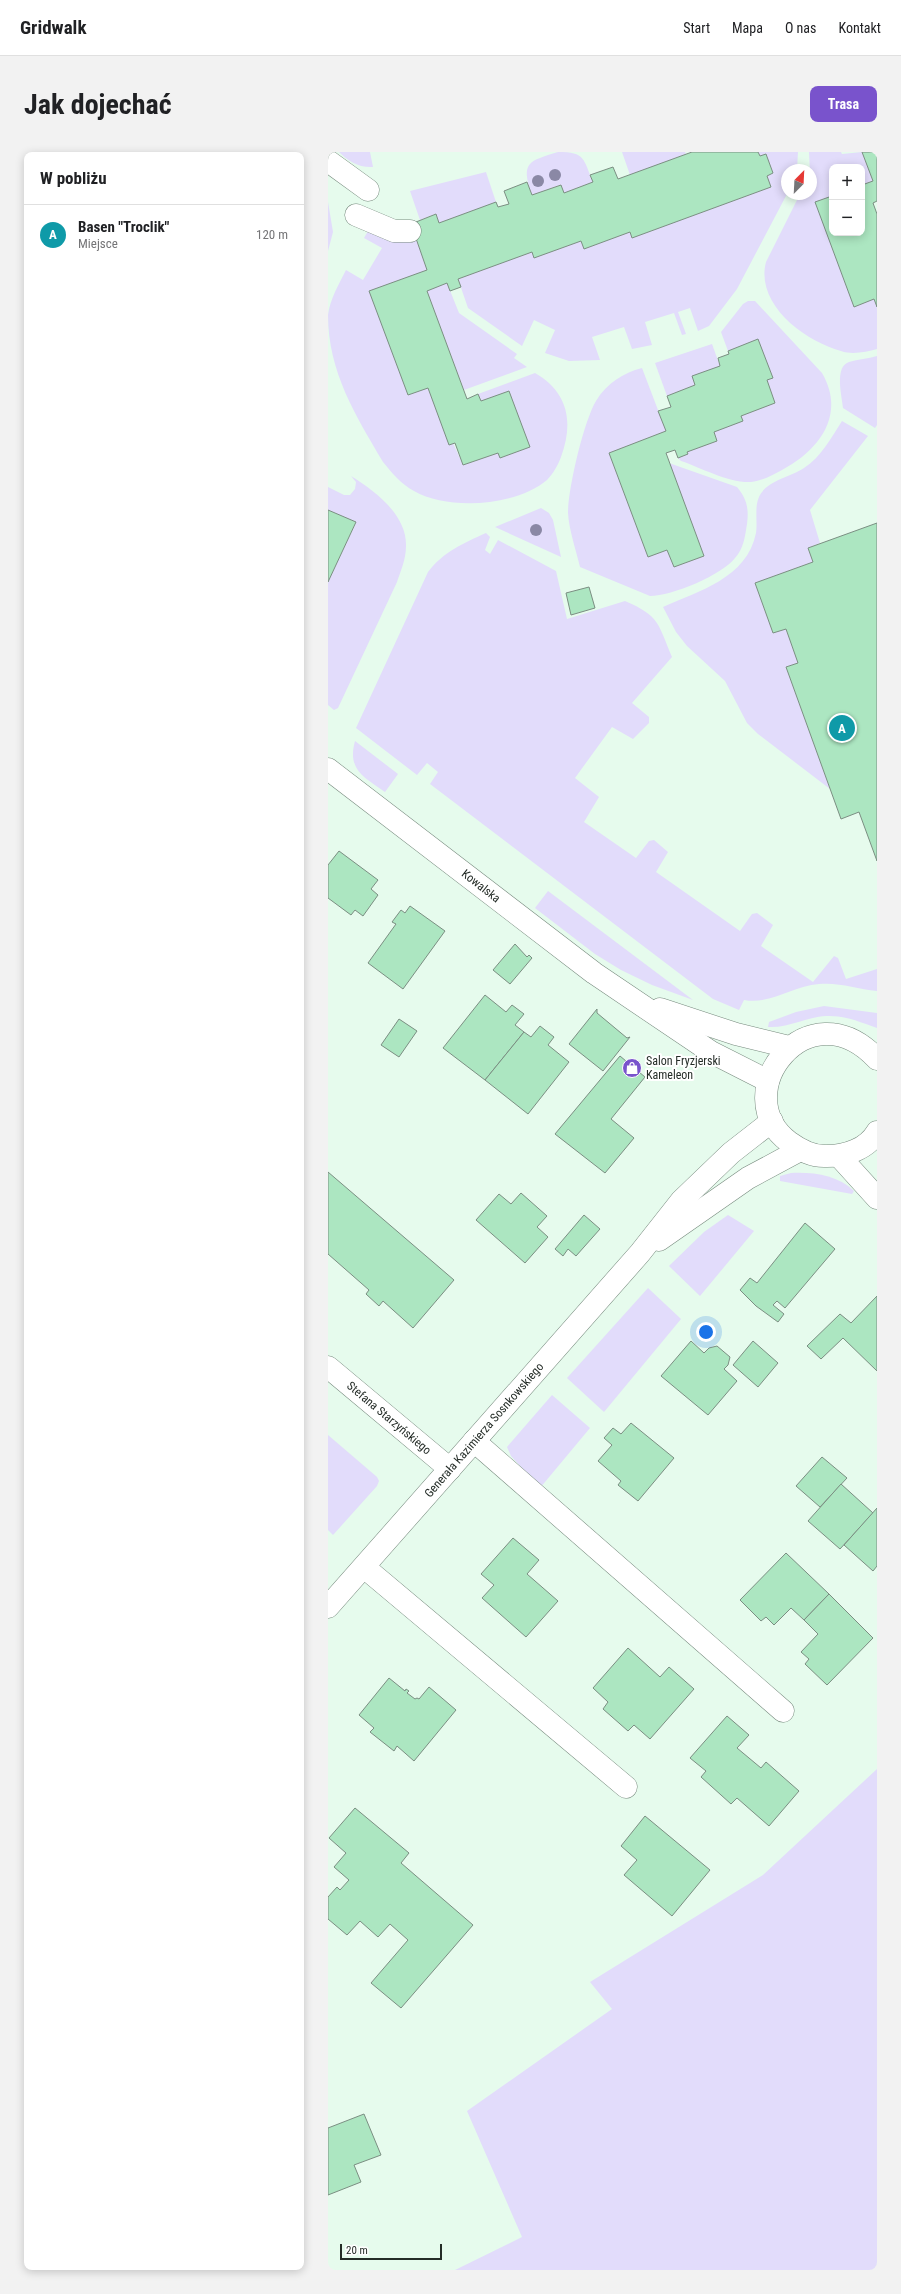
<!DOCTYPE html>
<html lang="pl">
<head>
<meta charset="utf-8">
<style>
  body { margin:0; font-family:"Roboto Condensed",sans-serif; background:#f2f2f2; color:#202124 }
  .controls { position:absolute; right:12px; top:12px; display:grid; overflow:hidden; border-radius:8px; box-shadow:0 2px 10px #0003 }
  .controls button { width:36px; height:36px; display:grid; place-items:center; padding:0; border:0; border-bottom:1px solid #e0e0e0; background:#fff; color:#202124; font:20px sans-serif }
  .compass { position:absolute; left:453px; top:12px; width:36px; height:36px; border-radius:50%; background:#fff; box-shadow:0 2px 10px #0003; rotate:24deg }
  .scale { position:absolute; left:12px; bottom:10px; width:102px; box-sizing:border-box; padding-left:4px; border:2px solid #242c27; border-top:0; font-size:11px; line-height:14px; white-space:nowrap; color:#242c27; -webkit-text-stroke:3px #fff; paint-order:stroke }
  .you { position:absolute; left:378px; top:1180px; width:14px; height:14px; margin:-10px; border:3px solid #fff; border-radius:50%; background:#1a73e8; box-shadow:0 0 0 6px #1a73e833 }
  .badge { display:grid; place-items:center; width:26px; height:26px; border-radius:50%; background:#7953cc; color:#fff; font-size:13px; font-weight:700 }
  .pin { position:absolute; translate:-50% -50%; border:2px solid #fff; box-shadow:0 1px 4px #0006 }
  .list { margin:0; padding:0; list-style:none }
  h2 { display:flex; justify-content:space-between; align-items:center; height:52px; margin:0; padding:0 16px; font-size:17px }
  h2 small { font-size:13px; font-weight:400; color:#757577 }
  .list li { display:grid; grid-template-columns:26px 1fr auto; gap:12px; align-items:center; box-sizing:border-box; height:60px; padding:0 16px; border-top:1px solid #e0e0e0 }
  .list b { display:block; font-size:15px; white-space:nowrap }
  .list p { margin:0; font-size:13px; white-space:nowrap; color:#757577 }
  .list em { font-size:13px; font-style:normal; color:#757577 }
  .map { position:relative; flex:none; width:549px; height:2118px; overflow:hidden; border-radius:8px }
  header { display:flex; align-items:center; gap:24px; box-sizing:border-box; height:56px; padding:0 20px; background:#fff; border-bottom:1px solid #e0e0e0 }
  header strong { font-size:19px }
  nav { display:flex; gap:22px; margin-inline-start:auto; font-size:14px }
  .intro { display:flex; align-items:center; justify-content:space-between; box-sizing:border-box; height:96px; padding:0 24px }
  h1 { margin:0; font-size:28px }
  .button { padding:10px 18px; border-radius:8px; background:#7953cc; color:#fff; font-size:14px; font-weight:700 }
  main { display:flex; gap:24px; padding:0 24px }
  aside { flex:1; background:#fff; border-radius:8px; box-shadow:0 2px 10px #0003 }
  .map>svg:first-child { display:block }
  .green { fill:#e2dcfb }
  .building { fill:#ace6c1; stroke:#7b8e82 }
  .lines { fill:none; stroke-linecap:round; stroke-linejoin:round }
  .minor-casing { stroke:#76897d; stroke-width:23 }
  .minor { stroke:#fff; stroke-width:22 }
  .tree { fill:#8a88a5 }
  .labels { text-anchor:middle; stroke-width:4; stroke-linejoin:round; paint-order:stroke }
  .street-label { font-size:12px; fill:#242c27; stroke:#fff }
  .poi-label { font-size:12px; fill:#242c27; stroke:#fff; text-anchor:start }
</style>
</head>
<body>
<header>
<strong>Gridwalk</strong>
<nav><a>Start</a><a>Mapa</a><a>O nas</a><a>Kontakt</a></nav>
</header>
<div class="intro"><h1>Jak dojechać</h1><a class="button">Trasa</a></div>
<main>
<aside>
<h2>W pobliżu<small></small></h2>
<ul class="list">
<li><span class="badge" style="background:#0f9aa8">A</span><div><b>Basen &quot;Troclik&quot;</b><p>Miejsce</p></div><em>120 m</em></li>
</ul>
</aside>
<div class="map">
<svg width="549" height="2118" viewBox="0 0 549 2118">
  <rect width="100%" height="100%" fill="#e6fbed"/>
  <g class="green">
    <path d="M 11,0 L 42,0 L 45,15 C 31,16 20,9 11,0 Z"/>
    <path d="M 230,0 C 258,0 255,7 265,30 L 236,41 L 232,33 L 204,43 C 192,10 201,9 230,0 Z"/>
    <polygon points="294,0 357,0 358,2 302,23"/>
    <polygon points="430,0 470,0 469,18 459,18 459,42 409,137 381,174 370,179 362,156 350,160 358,182 354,183 346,161 317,170 324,193 304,197 296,175 264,185 272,208 241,209 217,201 227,178 206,168 194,194 140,156 130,127 204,100 206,105 253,89 256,97 302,80 304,86 443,35"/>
    <path d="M 481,0 L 513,0 L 514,2 L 534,0 L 545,29 L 534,33 L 534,15 L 504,15 L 504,44 L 488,50 L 526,155 L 546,147 L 549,155 L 549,197 C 538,200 524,203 513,199 C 476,189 427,152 438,110 L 472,42 L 483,42 Z"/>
    <polygon points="158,20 168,50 111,71 107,62 92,68 82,39"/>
    <polygon points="0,50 5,80 0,99"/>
    <path d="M 40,79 L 88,86 L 99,118 L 42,139 L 80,243 L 100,236 L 135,313 L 170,301 L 172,306 L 202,295 L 181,239 L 153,249 L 150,242 L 207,221 C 240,240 246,270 233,305 C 230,313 225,322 219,328 C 188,354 121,359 86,339 C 73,332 64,321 55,310 C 28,264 0,220 0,163 C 2,147 11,132 18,118 L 35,128 L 54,96 L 36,86 Z"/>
    <polygon points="119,131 131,161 189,202 186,206 199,215 136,238 99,139"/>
    <path d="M 420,149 L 427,149 L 494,221 C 518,262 492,298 454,318 C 445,323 434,329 423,330 C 400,331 374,316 353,309 L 350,306 L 360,302 L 359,300 L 389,289 L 386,280 L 415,269 L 413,264 L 447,251 L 439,228 L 445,226 L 430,188 L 400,199 L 393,180 L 415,152 Z"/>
    <polygon points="384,192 392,214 367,233 339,244 327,211"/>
    <path d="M 549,204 L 549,273 L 547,276 L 515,256 C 514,244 506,215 521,210 C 530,207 540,207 549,204 Z"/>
    <path d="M 314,216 L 338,279 L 281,301 L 320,405 L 339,398 L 346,415 L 376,404 L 341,311 L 409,335 C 419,347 421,357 419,372 C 417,384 416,396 407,406 C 394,423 344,444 322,444 L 252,415 C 248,398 241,378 240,361 C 240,336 256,269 268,249 C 279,231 295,221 314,216 Z"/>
    <path d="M 514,269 L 540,284 L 482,358 L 492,391 L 480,396 L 485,410 L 427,431 L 445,481 L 458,477 L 470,511 L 458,515 L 502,637 L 430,582 L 419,571 L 397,529 L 359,494 L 348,480 L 335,455 C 371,439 419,426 428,381 C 430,368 425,351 434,340 C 443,328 464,324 476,316 C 493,305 503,286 514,269 Z"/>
    <path d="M 23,324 C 47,339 79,363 78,394 C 78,407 73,418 69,430 L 10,556 L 6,558 L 0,553 L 0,430 L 28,371 L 0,358 L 0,335 L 16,343 L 22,343 L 27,337 L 28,330 Z"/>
    <polygon points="213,356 221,361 225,368 233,405 167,375"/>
    <path d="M 158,381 L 162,385 L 157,398 L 162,402 L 170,388 L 228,419 L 239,467 L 297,449 C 332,464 330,472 344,505 L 304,551 L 321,565 L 321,571 L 305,587 L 284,575 L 247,626 L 271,645 L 256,670 L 308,706 L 321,689 L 326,688 L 340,700 L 328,720 L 412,779 L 424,762 L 429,761 L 445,773 L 433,794 L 485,830 L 506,804 L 510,806 L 518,827 L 549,817 L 549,839 C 529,837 511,830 491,832 C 464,834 443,853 416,848 L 411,858 L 385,847 L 102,632 L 110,620 L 99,611 L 89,623 L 28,576 L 100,420 C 115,400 136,391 158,381 Z"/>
    <path d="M 27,589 L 70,622 L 57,640 C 36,625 19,618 27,589 Z"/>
    <polygon points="220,739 365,848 324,833 293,818 267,802 207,756"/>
    <path d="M 496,854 L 549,861 L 549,876 C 532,870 516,863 498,864 C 477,865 462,876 440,875 L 441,870 L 468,860 Z"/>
    <path d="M 463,1021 C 486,1020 509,1023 526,1039 L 524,1042 L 452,1029 L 452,1024 Z"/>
    <polygon points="400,1063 426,1079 372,1144 341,1114 376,1080"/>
    <polygon points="320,1136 353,1167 276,1260 239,1226"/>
    <polygon points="224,1243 262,1276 212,1336 183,1304 179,1295"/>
    <polygon points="0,1283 49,1325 51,1329 49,1334 5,1383 0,1378"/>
    <polygon points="549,1617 549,2118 127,2118 194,2085 139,1959 284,1857 262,1830 435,1723"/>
  </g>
  <g class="building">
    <polygon points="364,0 430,0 432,4 438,2 445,21 439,24 443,35 304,86 302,80 256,97 253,89 206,106 204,100 130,127 133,135 122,139 119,131 99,139 139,247 150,242 153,249 181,239 202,295 172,306 170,301 135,313 127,291 121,293 100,236 80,243 41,139 99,118 83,72 108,62 111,71 168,50 170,55 181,52 176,39 199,30 204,43 233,33 236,41 265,30 262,23 285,15 290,27"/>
    <polygon points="534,0 549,0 549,49 545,51 549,62 549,155 546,147 526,155 487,50 504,44 504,81 534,81 534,33 545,29"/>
    <polygon points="430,187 445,226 439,228 447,251 413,264 415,269 386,280 389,289 359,300 360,302 350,306 347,298 338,301 376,404 346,415 339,398 320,405 281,301 338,279 330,259 343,255 339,244 367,233 364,224 392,214 390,206 401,202 400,199"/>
    <polygon points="0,358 28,370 0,430"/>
    <polygon points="549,371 549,709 531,660 513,667 458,515 470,511 458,477 445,481 427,431 485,410 480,396"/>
    <polygon points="261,435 267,456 243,463 238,441"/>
    <polygon points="11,699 50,728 43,737 50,743 35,764 27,758 23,763 0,746 0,713"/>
    <polygon points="82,754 117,779 75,837 40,811 68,772 64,770 73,758 77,761"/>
    <polygon points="187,792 199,805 201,803 204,806 182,832 165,818"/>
    <polygon points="157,843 178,860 184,853 196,862 187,873 196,880 157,928 115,896"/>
    <polygon points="269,857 269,861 299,886 302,885 275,919 241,892"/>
    <polygon points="71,867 89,879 71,905 53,893"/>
    <polygon points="212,874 226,885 220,893 241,910 200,962 157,928 196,880 203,885"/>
    <polygon points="292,904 317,925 283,967 306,986 277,1021 227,982"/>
    <polygon points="0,1020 126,1128 85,1176 55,1149 51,1154 38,1142 41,1138 0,1102"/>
    <polygon points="193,1041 219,1064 209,1075 220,1085 197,1111 148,1068 171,1042 183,1052"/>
    <polygon points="256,1063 272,1077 248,1104 240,1097 235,1104 227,1097"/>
    <polygon points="477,1071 507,1097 457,1156 449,1149 445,1153 456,1162 450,1170 428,1154 412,1138 422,1126 429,1131"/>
    <polygon points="549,1144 549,1219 515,1186 493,1207 479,1194 512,1162 523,1171"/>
    <polygon points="363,1189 376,1201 381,1196 389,1194 402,1205 400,1213 396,1217 409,1229 380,1263 333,1224"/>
    <polygon points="425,1189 450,1211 430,1235 405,1213"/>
    <polygon points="303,1271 346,1306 310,1349 290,1333 293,1329 270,1309 284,1293 276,1286 285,1276 293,1282"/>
    <polygon points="494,1305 519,1326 492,1355 468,1334"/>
    <polygon points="513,1332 545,1361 512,1397 480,1369"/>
    <polygon points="549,1356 549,1414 545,1419 516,1393"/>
    <polygon points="185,1386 211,1408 199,1422 230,1449 198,1485 154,1446 166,1433 153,1422"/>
    <polygon points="458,1401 501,1442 476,1468 463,1456 446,1473 438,1465 433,1469 412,1448"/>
    <polygon points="501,1442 545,1486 499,1533 477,1512 481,1507 473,1500 490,1482 476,1468"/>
    <polygon points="300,1496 332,1525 341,1515 366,1537 322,1587 306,1573 300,1579 275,1557 280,1550 265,1536"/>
    <polygon points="61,1526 77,1539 78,1537 81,1539 79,1541 87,1547 89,1546 91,1547 101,1535 128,1558 86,1609 69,1594 66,1599 42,1580 46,1576 31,1563"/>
    <polygon points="399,1564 421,1583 409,1596 433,1616 438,1610 471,1639 441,1674 409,1646 403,1652 373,1625 378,1619 362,1606"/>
    <polygon points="27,1656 81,1701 73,1711 145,1773 73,1856 43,1831 80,1788 62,1772 50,1785 32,1769 19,1783 0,1767 0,1745 9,1735 12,1738 21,1728 6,1715 18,1701 1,1686"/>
    <polygon points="317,1664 382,1718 344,1764 296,1723 309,1708 293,1694"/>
    <polygon points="36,1962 53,2003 26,2013 33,2030 0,2043 0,1976"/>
  </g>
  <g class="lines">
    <defs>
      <g id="minor">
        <polyline points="0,9 40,38"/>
        <polyline points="28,63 66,79 82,79"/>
        <polyline points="0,617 266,821 383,900 440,929"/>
        <polyline points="332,857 408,882 461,895"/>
        <path d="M 549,907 C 480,833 397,942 461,990 C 472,998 484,1005 499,1004 C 518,1004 539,997 549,980"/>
        <polyline points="511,1004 549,1046"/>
        <polyline points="331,1088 420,1026 472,998"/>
        <polyline points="0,1215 122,1317"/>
        <polyline points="146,1289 455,1559"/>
        <polyline points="36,1415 298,1635"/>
        <polyline points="0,1455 312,1101 353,1049 403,1001 444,969"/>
      </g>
    </defs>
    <use href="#minor" class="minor-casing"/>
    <use href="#minor" class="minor"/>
  </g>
  <g class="tree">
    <circle cx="227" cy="23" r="6"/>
    <circle cx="210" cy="29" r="6"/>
    <circle cx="208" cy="378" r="6"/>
  </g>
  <defs>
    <symbol id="shop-disc" viewBox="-11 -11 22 22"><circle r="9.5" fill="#7953cc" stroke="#fff"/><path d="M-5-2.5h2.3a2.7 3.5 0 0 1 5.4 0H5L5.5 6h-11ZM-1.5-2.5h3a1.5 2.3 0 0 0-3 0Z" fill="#fff"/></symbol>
  </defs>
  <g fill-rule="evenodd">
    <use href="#shop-disc" x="293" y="905" width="22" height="22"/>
  </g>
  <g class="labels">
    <g class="street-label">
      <text transform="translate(153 734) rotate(38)" y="4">Kowalska</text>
      <text transform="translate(61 1266) rotate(40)" y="4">Stefana Starzyńskiego</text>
      <text transform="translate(156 1278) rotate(-49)" y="4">Generała Kazimierza Sosnkowskiego</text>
    </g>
    <g class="poi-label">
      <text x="318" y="913">Salon Fryzjerski<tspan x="318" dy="14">Kameleon</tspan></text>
    </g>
  </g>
</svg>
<div class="controls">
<button>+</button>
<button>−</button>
</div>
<svg class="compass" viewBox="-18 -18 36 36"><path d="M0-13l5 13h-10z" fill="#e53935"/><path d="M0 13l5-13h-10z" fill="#757577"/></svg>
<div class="scale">20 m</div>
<div class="you"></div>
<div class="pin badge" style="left:514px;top:576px;background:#0f9aa8">A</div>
</div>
</main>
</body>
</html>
